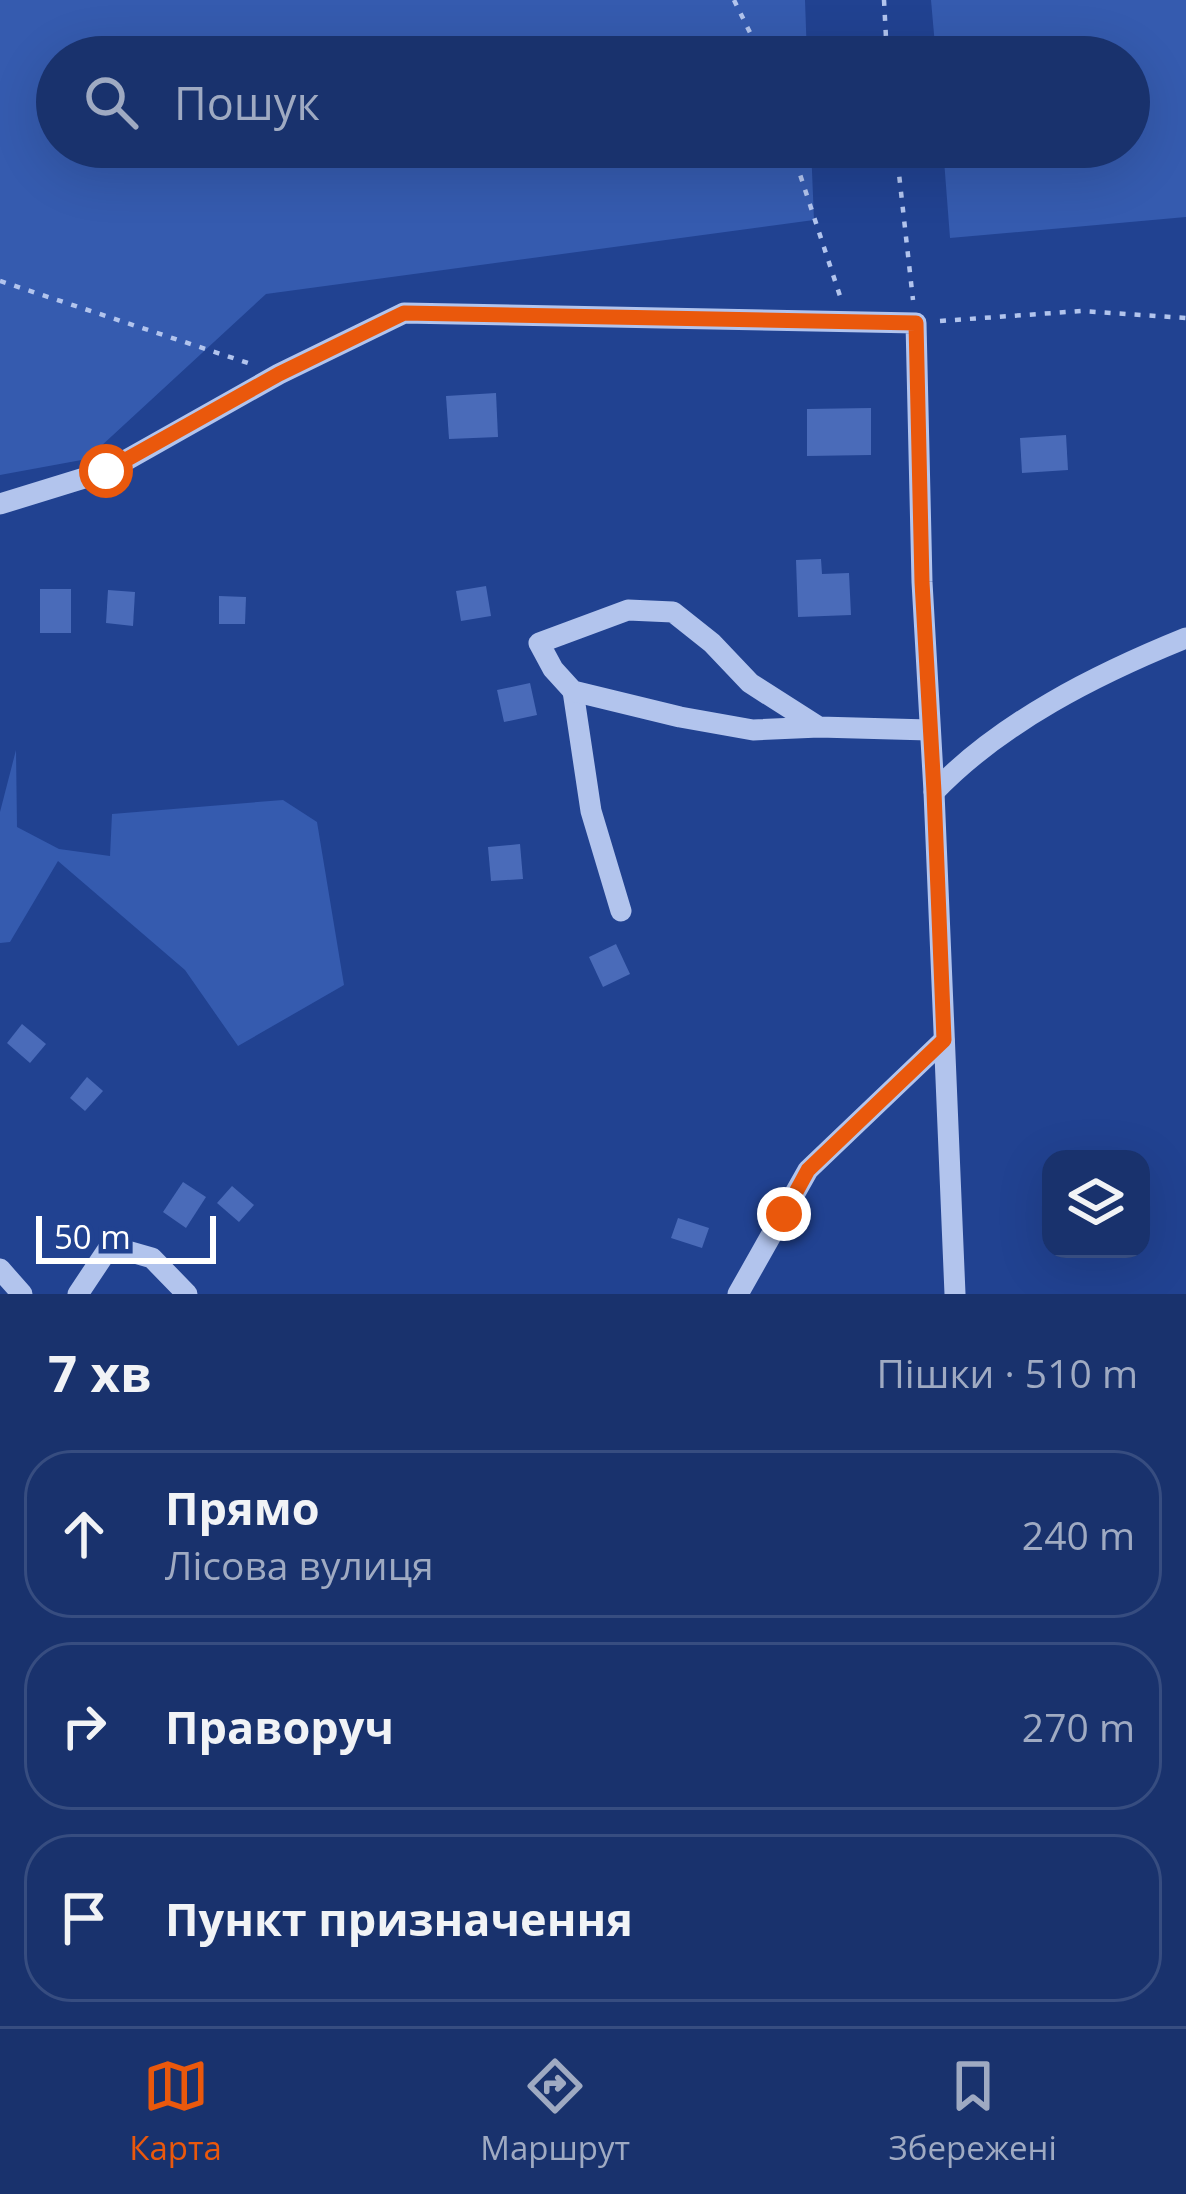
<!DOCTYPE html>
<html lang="uk">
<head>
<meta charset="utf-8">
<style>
  body { margin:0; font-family:"Open Sans",sans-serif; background:#223a72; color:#f1f3f6 }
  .controls { position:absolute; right:36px; bottom:36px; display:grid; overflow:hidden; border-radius:24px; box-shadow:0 12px 48px #0002 }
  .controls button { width:108px; height:108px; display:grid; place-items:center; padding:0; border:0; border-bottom:3px solid #374d80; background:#19326d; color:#f1f3f6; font:60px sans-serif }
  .scale { position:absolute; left:36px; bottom:30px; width:180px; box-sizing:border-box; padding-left:12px; border:6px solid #fff; border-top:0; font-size:33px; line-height:42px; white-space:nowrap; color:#fff; -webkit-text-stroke:9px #214291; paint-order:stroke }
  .stop { position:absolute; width:36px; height:36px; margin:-27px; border:9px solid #ea580c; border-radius:50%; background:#fff }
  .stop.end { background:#ea580c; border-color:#fff; box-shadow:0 3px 12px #0008 }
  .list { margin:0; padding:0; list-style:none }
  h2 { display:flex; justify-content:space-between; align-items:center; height:156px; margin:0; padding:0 48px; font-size:51px }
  h2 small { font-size:39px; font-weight:400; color:#9faac2 }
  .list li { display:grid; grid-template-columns:78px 1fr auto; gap:36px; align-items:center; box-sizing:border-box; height:168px; margin:0 24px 24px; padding:0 24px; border:3px solid #374d80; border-radius:48px }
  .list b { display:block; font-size:45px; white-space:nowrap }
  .list p { margin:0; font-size:39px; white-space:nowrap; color:#9faac2 }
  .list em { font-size:39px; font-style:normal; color:#9faac2 }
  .icon { flex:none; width:66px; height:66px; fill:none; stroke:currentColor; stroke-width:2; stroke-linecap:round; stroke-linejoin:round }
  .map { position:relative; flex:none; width:1186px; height:1294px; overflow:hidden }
  .search { position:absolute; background:#19326d; box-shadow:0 12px 48px #0002; left:36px; right:36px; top:36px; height:132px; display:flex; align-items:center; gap:30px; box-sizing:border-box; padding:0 42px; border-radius:66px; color:#9faac2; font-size:45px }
  .sheet { height:732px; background:#19326d }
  nav { display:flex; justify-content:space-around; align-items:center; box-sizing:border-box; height:168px; border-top:3px solid #374d80; background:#19326d; font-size:33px; color:#9faac2 }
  nav a { display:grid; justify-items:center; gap:6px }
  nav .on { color:#ea580c }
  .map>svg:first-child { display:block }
  .green { fill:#355baf }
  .building { fill:#4a6bb9 }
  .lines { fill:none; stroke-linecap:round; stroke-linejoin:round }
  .path { stroke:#b2c4ed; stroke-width:4.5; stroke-dasharray:6 9; stroke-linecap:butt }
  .minor { stroke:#b2c4ed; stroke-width:21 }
  .route { stroke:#ea580c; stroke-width:15 }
</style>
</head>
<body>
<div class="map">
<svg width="1186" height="1294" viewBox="0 0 1186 1294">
  <rect width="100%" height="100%" fill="#214291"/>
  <g class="green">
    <polygon points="0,0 805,0 807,57 57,57 57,147 811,147 814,220 266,294 87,459 0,475"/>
    <polygon points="931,0 1186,0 1186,217 950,238 943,147 1129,147 1129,57 936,57"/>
    <polygon points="16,750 17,827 59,849 110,856 112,814 283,800 317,822 344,985 238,1046 185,970 58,861 10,942 0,943 0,812"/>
  </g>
  <g class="building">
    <polygon points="496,393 498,437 449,439 446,396"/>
    <polygon points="871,408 871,455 807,456 807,409"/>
    <polygon points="1066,435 1068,470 1022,473 1020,438"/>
    <polygon points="821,559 822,574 849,573 851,615 798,617 796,560"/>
    <polygon points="486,586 491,616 461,621 456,591"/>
    <rect x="40" y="589" width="31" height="44"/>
    <polygon points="108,590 135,592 133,626 106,623"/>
    <polygon points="219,596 246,597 245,624 219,624"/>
    <polygon points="530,683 537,715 504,722 497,690"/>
    <polygon points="520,844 523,879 491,881 488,847"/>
    <polygon points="616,944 630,974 603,987 589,957"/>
    <polygon points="22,1024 46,1044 30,1063 7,1043"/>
    <polygon points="87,1077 103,1091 85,1111 70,1098"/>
    <polygon points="183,1182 206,1197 186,1228 163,1212"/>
    <polygon points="232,1186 254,1205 239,1222 217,1203"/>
    <polygon points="678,1218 709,1228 702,1248 671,1238"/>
  </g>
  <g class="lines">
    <g class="path">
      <polyline points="734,0 762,57"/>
      <polyline points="884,0 887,57"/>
      <polyline points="791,147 841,299"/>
      <polyline points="896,147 913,300"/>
      <polyline points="0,281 251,364"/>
      <polyline points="940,321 1081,311 1186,318"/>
    </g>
    <g class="minor">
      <polyline points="0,504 107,471 279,374 404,313 916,323 922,582 934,792 955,1294"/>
      <polyline points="573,691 591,811 621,911"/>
      <polyline points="819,727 750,683 712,643 673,612 628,610 539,643 553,669 573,691 680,717 753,730 819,727 929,730"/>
      <path d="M 934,792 C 1001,722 1097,674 1186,638"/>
      <polyline points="0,1269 22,1294"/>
      <polyline points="78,1294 110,1246 152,1258 187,1294"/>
      <polyline points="738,1294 808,1170 944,1040"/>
    </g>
  </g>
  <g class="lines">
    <polyline class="route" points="106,471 279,374 404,313 916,323 922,582 934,792 944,1040 808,1170 784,1214"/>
  </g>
</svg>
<div class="controls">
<button><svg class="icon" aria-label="layers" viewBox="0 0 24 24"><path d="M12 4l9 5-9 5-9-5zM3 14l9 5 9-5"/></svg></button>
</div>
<div class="scale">50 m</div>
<div class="stop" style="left:106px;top:471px"></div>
<div class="stop end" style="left:784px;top:1214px"></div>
<div class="search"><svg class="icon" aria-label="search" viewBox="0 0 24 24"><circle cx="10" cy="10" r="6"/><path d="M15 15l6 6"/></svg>Пошук</div>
</div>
<section class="sheet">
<h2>7 хв<small>Пішки · 510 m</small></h2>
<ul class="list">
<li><svg class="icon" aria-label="ahead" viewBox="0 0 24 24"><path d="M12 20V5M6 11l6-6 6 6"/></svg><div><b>Прямо</b><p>Лісова вулиця</p></div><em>240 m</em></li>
<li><svg class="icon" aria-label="right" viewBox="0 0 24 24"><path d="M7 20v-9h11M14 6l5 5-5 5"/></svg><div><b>Праворуч</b></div><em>270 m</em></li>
<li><svg class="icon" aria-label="arrive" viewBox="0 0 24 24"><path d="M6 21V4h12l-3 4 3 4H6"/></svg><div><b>Пункт призначення</b></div></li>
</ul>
</section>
<nav>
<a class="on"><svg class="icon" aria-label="map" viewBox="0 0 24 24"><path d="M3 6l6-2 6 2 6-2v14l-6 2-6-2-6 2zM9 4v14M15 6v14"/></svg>Карта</a>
<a><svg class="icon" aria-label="directions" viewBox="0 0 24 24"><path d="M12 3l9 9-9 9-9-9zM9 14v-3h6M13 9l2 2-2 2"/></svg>Маршрут</a>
<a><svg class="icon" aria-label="saved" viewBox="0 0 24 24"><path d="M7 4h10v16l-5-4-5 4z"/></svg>Збережені</a>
</nav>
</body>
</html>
